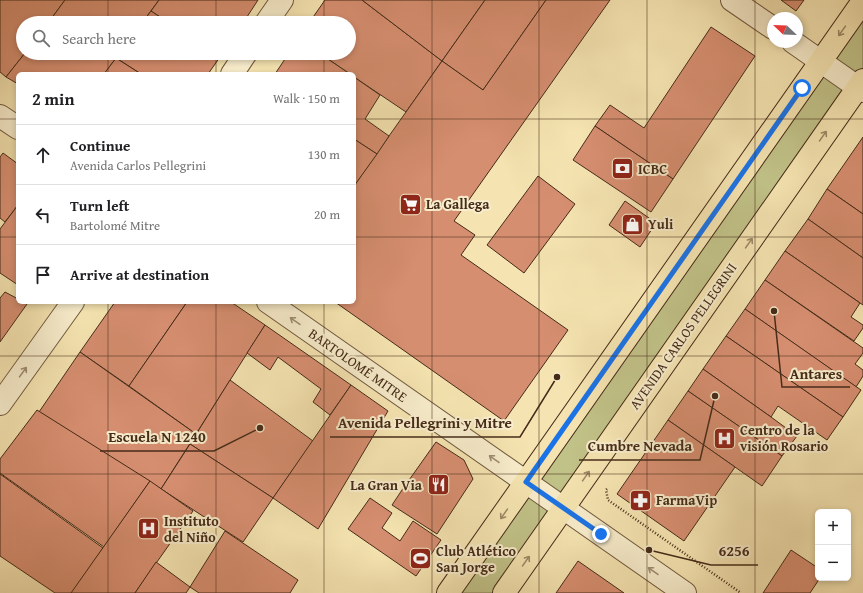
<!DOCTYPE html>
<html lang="en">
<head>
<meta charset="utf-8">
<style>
  body { margin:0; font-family:"Gentium Book Plus",serif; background:#f2f2f2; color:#202124 }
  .controls { position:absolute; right:12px; bottom:12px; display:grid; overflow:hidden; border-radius:6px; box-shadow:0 2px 6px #0003 }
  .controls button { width:36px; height:36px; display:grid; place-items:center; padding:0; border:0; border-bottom:1px solid #e0e0e0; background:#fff; color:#202124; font:20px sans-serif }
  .compass { position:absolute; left:767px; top:12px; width:36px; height:36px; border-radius:50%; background:#fff; box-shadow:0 2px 6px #0003; rotate:293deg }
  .stop { position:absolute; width:12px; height:12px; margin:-9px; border:3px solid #1a73e8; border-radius:50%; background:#fff }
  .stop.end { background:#1a73e8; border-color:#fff; box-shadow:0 1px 4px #0008 }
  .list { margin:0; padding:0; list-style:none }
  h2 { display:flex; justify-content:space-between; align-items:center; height:52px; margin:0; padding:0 16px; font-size:17px }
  h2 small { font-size:13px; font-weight:400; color:#757577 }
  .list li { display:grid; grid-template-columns:26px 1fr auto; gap:12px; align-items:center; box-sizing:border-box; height:60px; padding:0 16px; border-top:1px solid #e0e0e0 }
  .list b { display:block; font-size:15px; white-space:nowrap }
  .list p { margin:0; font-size:13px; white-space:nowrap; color:#757577 }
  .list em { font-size:13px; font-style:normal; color:#757577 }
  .icon { flex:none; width:22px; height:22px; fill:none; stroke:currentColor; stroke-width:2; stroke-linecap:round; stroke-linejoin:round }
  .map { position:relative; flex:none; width:863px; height:593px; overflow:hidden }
  .search { position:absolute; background:#fff; box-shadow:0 2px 6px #0003; left:16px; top:16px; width:340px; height:44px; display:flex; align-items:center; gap:10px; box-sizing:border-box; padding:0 14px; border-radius:22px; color:#757577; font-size:15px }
  .panel { position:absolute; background:#fff; box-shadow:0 2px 6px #0003; left:16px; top:72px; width:340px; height:232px; border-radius:6px }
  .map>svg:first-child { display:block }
  .green { fill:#c1c288; stroke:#837650 }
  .building { fill:#d68e70; stroke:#452b19 }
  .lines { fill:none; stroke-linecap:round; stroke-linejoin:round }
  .minor-casing { stroke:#71593f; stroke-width:24 }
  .primary-casing { stroke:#452b19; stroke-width:24 }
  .path { stroke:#452b19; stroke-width:2.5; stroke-dasharray:1 2; stroke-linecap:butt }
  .minor { stroke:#f8edcc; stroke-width:22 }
  .primary { stroke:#f5e4b1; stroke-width:22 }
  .oneway { stroke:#9d8865 }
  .oneway2 { stroke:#9e8c72 }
  .route { stroke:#1a73e8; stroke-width:5 }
  .grid { fill:none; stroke:#452b19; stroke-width:1; stroke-opacity:0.55 }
  .labels { text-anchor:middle; stroke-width:4; stroke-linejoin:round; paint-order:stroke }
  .poi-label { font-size:14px; font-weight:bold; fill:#452b19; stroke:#f8edcc; text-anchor:start }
  .street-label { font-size:14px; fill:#452b19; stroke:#f8edcc }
  .leader { fill:none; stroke:#452b19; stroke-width:1.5 }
  .callout-dot { fill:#452b19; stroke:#f8edcc; stroke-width:1.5 }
  .callout-label { font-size:15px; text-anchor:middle; font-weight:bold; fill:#452b19; stroke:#f8edcc; stroke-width:4; stroke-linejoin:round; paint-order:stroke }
</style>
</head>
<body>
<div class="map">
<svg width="863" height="593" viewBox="0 0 863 593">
  <rect width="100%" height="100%" fill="#f5e4b1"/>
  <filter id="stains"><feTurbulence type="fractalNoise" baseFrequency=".005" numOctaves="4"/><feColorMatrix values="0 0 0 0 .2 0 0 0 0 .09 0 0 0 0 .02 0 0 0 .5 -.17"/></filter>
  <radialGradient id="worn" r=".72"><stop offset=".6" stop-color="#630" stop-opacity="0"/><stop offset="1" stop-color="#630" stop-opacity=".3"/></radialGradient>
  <polygon class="green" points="863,1 863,80 504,593 448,593"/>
  <g class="building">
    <polygon points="0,0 65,0 48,23 23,23 23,53 25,53 6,77 0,72"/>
    <polygon points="65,0 159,0 142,23 48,23"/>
    <polygon points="159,0 258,0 243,23 169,23 151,11"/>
    <polygon points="325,0 362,0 442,61 406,112 354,77 354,74 350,74 319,53 349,53 349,23 309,23"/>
    <polygon points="362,0 485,0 442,61"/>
    <polygon points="485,0 546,0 483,90 442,61"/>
    <polygon points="546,0 610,0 454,221 475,235 461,255 568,330 504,421 335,302 354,302 354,186 389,136 442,61 483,90"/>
    <polygon points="781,0 804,0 796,11"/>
    <polygon points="151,11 169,23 142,23"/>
    <polygon points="711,27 755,56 673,179 595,126 610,105 644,128"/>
    <polygon points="25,53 120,53 104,74 18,74 18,84 6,77"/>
    <polygon points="120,53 214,53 220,57 208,74 141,74 116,58"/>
    <polygon points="289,53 319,53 350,74 275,74"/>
    <polygon points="116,58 141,74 104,74"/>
    <polygon points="354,77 380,95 365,119 389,136 377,154 354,139"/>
    <polygon points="595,126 673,179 651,212 573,160"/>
    <polygon points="863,137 863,214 827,189"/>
    <polygon points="354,139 377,154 354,186"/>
    <polygon points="3,153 18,164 18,205 5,222 0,218 0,157"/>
    <polygon points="538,176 575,204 524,273 487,245"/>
    <polygon points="827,189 863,214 863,258 808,219"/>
    <polygon points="625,201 656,223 640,247 609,225"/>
    <polygon points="18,205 18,285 0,273 0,229"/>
    <polygon points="808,219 863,258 863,305 785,251"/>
    <polygon points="785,251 860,303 851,317 863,325 863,328 854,341 765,280"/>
    <polygon points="765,280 863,348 863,353 855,364 863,370 863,376 856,387 745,309"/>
    <polygon points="5,292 18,299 18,302 23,302 27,304 0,342 0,298"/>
    <polygon points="115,302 187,302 129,386 80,352"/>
    <polygon points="187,302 231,302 265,325 196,434 129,386"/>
    <polygon points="745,309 861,390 843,417 726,336"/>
    <polygon points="265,325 351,385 330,415 313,402 321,389 278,357 270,370 247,353"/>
    <polygon points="726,336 843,417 827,440 778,406 771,417 703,369"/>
    <polygon points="80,352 196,434 161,489 39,412"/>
    <polygon points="703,369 771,417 797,436 782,456 688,391"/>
    <polygon points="230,380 313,441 273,498 190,444"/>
    <polygon points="351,385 388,411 318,529 273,498"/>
    <polygon points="688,391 782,456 762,486 668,420"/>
    <polygon points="37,410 150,481 104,547 0,473 0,459"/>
    <polygon points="668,420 735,467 684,541 617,494"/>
    <polygon points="436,442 464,460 473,479 437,534 392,505 402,490"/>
    <polygon points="190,444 273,498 243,542 161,489"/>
    <polygon points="0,474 103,548 72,593 55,593 0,556"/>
    <polygon points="150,481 193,511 135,593 71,593"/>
    <polygon points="370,498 392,513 382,528 400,541 413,521 441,540 416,576 348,529"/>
    <polygon points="225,531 298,580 290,593 199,593 190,587"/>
    <polygon points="791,550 818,568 818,578 820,578 810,593 763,593"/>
    <polygon points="578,561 624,593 556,593"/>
    <polygon points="156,562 190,587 186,593 135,593"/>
  </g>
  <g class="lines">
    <defs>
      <g id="minor">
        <polyline points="732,0 773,28"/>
        <polyline points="266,23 282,0"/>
        <polyline points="793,42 863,91"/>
        <polyline points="232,74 246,53"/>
        <polyline points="0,116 18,128"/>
        <polyline points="268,302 685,593"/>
        <polyline points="0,404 73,302"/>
      </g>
      <g id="primary">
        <polyline points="448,593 863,1"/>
        <polyline points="504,593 863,80"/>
      </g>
    </defs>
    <use href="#minor" class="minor-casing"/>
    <use href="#primary" class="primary-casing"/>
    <polyline class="path" points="607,489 606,490 608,500 741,593"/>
    <use href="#minor" class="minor"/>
    <use href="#primary" class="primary"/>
  </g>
  <defs><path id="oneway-shaft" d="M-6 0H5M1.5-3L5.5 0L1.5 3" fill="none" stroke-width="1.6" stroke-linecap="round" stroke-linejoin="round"/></defs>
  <g class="oneway">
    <use href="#oneway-shaft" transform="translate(842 31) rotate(125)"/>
    <use href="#oneway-shaft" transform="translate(823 136) rotate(-55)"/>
    <use href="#oneway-shaft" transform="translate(749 243) rotate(-55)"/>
    <use href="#oneway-shaft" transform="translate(586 476) rotate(-55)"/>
    <use href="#oneway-shaft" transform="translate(504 514) rotate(125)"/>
    <use href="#oneway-shaft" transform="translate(526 561) rotate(-55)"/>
  </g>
  <g class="oneway2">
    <use href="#oneway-shaft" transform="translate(295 321) rotate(-145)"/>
    <use href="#oneway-shaft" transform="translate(23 372) rotate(-54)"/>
    <use href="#oneway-shaft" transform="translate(494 459) rotate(-145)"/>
    <use href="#oneway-shaft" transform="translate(653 571) rotate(-145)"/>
  </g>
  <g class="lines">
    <polyline class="route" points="601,534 526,482 802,88"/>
  </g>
  <path class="grid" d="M 108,0 L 108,23M 216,0 L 216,23M 324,0 L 324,23M 432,0 L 432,593M 539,0 L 539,593M 647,0 L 647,593M 755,0 L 755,593M 108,53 L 108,74M 216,53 L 216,74M 324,53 L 324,74M 0,119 L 18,119M 354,119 L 863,119M 0,237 L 18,237M 354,237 L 863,237M 108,302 L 108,593M 216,302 L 216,593M 324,302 L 324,593M 0,356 L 863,356M 0,474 L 863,474"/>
  <defs>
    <symbol id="bank-square" viewBox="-11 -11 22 22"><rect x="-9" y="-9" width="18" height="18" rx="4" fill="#8f2418" stroke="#f8edcc"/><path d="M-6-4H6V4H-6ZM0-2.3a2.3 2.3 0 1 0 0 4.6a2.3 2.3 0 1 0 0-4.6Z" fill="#fff"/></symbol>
    <symbol id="supermarket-square" viewBox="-11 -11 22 22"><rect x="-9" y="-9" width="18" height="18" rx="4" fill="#8f2418" stroke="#f8edcc"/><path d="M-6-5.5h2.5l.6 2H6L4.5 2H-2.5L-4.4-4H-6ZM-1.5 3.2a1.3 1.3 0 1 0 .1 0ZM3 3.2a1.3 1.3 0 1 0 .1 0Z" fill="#fff"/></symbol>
    <symbol id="shop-square" viewBox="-11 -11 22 22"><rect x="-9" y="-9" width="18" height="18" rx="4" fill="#8f2418" stroke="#f8edcc"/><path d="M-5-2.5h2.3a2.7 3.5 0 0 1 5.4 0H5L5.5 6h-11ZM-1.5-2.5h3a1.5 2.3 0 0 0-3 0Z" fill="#fff"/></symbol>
    <symbol id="hospital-square" viewBox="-11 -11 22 22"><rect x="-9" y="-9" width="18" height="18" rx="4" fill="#8f2418" stroke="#f8edcc"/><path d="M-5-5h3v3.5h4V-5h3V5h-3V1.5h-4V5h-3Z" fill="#fff"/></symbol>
    <symbol id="restaurant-square" viewBox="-11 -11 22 22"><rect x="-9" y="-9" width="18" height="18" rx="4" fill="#8f2418" stroke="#f8edcc"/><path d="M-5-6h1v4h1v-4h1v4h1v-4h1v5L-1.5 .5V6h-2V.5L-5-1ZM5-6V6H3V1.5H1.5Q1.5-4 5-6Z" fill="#fff"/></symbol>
    <symbol id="pharmacy-square" viewBox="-11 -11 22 22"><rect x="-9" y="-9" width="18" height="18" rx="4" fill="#8f2418" stroke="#f8edcc"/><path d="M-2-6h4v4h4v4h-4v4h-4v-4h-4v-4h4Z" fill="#fff"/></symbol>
    <symbol id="stadium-square" viewBox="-11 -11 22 22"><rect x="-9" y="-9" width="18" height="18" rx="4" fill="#8f2418" stroke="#f8edcc"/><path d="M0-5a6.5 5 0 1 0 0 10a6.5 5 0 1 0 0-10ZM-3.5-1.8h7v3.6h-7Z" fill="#fff"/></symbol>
  </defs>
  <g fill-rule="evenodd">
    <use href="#bank-square" x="610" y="156" width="25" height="25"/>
    <use href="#supermarket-square" x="398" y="192" width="25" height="25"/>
    <use href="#shop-square" x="620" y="212" width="25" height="25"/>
    <use href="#hospital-square" x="712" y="426" width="25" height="25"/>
    <use href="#restaurant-square" x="426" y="472" width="25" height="25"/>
    <use href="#pharmacy-square" x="628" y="488" width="25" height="25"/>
    <use href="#hospital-square" x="136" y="516" width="25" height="25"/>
    <use href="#stadium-square" x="408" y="546" width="25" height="25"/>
  </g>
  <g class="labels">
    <g class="poi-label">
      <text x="638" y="174">ICBC</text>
      <text x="426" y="209">La Gallega</text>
      <text x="648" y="229">Yuli</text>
      <text x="740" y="435">Centro de la<tspan x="740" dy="16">visión Rosario</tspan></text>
      <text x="422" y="490" text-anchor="end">La Gran Via</text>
      <text x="656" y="505">FarmaVip</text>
      <text x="164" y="526">Instituto<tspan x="164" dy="16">del Niño</tspan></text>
      <text x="436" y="556">Club Atlético<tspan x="436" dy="16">San Jorge</tspan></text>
    </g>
    <g class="street-label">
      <text transform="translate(683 336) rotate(-55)" y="5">AVENIDA CARLOS PELLEGRINI</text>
      <text transform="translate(358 365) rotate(35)" y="5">BARTOLOMÉ MITRE</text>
    </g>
  </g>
  <path class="leader" d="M774 311L782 387H850M557 377L520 437H330M260 428L214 451H100M715 396L700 460H579M649 550L711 565H758"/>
  <g class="callout-dot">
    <circle cx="774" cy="311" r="4"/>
    <circle cx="557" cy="377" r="4"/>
    <circle cx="260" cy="428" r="4"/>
    <circle cx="715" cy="396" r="4"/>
    <circle cx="649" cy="550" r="4"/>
  </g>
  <g class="callout-label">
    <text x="816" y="379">Antares</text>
    <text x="425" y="428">Avenida Pellegrini y Mitre</text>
    <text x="157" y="442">Escuela N 1240</text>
    <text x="640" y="451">Cumbre Nevada</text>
    <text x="734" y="556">6256</text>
  </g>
  <rect width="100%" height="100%" filter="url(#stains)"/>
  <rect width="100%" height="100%" fill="url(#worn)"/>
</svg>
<div class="controls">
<button>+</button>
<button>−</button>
</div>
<svg class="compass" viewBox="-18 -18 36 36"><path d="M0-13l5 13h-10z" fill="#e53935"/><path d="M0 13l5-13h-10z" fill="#757577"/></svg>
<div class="stop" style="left:802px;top:88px"></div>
<div class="stop end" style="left:601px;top:534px"></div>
<div class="search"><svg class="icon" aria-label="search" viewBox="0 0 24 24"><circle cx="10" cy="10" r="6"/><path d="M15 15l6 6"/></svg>Search here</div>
<section class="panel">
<h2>2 min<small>Walk · 150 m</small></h2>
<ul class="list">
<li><svg class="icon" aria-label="ahead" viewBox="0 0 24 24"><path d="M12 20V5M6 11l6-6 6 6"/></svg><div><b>Continue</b><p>Avenida Carlos Pellegrini</p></div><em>130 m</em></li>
<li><svg class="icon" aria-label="left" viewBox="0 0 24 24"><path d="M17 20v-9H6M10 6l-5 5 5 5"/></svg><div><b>Turn left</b><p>Bartolomé Mitre</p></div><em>20 m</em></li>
<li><svg class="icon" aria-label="arrive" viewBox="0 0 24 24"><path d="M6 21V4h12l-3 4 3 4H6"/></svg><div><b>Arrive at destination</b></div></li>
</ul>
</section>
</div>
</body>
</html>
